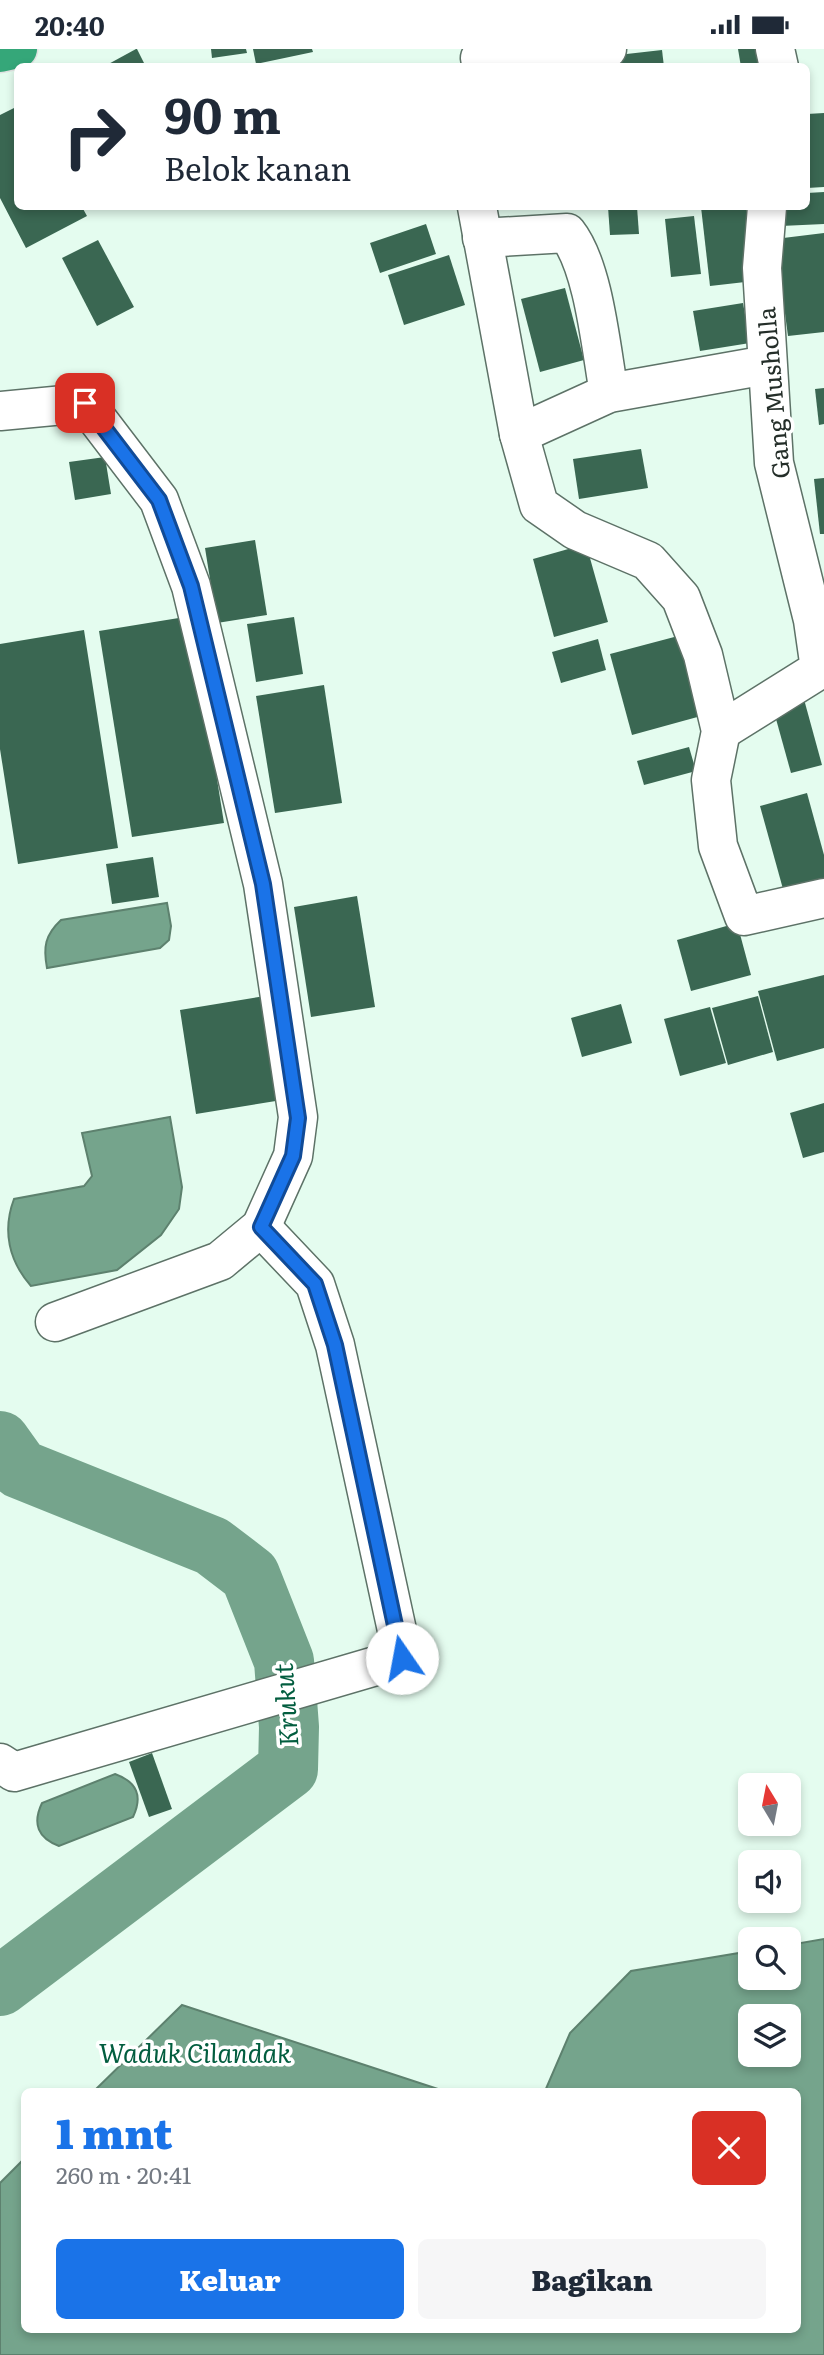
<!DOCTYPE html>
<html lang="id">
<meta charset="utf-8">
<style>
body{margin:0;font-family:Literata,serif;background:#f6f6f7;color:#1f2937;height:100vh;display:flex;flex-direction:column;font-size:26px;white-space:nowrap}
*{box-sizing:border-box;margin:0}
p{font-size:23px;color:#747a83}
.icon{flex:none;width:38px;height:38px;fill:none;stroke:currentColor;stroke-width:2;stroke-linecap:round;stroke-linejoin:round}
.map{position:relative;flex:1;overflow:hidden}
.drawer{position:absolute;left:21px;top:2039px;width:780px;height:245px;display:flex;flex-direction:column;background:#fff;border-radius:10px;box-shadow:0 4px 10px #0003}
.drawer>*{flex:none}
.guide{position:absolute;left:14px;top:14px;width:796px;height:147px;border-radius:10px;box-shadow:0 4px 10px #0003;background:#fff;color:#1f2937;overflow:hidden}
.needle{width:46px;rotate:350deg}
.buttons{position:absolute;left:738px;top:1724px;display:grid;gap:14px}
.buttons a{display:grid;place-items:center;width:63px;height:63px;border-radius:10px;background:#fff;box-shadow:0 4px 10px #0003;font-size:35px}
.pin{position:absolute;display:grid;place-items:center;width:60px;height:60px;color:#fff;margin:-30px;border-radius:14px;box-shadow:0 4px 10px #0006}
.me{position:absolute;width:77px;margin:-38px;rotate:348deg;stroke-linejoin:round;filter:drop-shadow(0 0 5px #0008)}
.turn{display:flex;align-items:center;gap:24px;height:147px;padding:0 35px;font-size:32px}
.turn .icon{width:91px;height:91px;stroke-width:2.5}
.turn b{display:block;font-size:49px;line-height:60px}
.round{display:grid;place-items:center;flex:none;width:74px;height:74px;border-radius:10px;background:#f6f6f7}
.head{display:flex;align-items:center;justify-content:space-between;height:119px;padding:0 35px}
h1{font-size:42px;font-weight:800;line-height:52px;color:#1a73e8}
.cta{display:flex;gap:14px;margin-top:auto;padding:14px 35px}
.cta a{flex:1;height:80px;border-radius:10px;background:#1a73e8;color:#fff;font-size:28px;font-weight:800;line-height:80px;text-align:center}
.cta a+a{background:#f6f6f7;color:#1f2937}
.status{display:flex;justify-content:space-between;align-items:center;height:49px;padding:0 35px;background:#fff;direction:ltr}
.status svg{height:19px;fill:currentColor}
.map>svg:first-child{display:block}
.water{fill:#75a48c;stroke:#5d816e;stroke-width:2;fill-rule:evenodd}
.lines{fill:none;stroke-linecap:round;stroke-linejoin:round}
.river{stroke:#75a48c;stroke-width:60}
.building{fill:#3a6752}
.minor-casing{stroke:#5d7267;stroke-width:41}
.highway-casing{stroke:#e0e2e1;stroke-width:41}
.minor{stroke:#fff;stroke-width:38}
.highway{stroke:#35a779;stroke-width:38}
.route-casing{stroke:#114b97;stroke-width:18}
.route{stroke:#1a73e8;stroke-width:12}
.labels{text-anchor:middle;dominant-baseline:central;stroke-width:7;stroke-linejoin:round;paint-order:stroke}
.street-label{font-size:24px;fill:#242e29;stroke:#fff}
.water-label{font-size:26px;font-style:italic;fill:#025d3f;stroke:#fff}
</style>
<div class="status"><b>20:40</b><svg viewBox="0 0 49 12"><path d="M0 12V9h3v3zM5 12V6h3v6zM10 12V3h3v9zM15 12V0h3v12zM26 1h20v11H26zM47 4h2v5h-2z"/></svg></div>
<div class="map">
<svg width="824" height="2306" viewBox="0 0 824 2306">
<rect width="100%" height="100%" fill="#e4fcef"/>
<g class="water">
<path d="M167,854l4,23 -2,14 -9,8 -113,20c-4,-21 -2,-33 14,-48z"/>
<path d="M170,1068l12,70 -3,22 -18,26 -44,35 -86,16c-22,-25 -29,-55 -17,-87l70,-13 8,-10 -10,-43z"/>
<path d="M115,1725c22,8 28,22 18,43l-74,29c-21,-8 -27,-22 -17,-43z"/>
<path d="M824,1890v416h-824v-172l24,-24v170h774v-238h-253l25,-58 61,-62 120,-20v26h38v-32zM789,1967v39h-38v-39z"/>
<polygon points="182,1956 444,2042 94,2042"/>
</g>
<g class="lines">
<polyline class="river" points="0,1392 20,1420 212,1497 250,1526 284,1612 289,1678 288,1720 0,1937"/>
</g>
<g class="building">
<polygon points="137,0 146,18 103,18 136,0"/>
<polygon points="211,0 246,0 247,4 212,9"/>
<polygon points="253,0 312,0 313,3 256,15"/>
<polygon points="738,0 769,0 771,18 741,18"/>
<polygon points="662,1 664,18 601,18 600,8"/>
<polygon points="18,57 18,158 82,158 87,167 26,199 0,149 0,66"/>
<polygon points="824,64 824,138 807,139 807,65"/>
<polygon points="824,143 824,175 781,177 780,158 807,158 807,144"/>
<polygon points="608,158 637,158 639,185 610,186"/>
<polygon points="701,158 746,158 754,232 710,237"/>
<polygon points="694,167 701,225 671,228 665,170"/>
<polygon points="426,175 436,205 380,224 370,194"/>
<polygon points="824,184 824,283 788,287 775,190"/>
<polygon points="98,191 134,258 97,277 62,209"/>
<polygon points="449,206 465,256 404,276 388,226"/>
<polygon points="565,239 584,311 540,323 521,250"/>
<polygon points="743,254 750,294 700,302 693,262"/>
<polygon points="824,339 824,375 819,376 815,340"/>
<polygon points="641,400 648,439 579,450 573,410"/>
<polygon points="105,408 111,445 75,451 69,413"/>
<polygon points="824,429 824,485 820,485 814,430"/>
<polygon points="255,491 267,566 217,574 205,499"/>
<polygon points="586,495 608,573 554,588 533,510"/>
<polygon points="191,567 224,774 132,788 99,582"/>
<polygon points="294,568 303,625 256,633 247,575"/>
<polygon points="84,581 118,799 18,815 0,700 0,595"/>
<polygon points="678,587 701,667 632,686 610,605"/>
<polygon points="598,590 606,621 561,634 552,603"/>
<polygon points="324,636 342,754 275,764 256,647"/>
<polygon points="802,643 822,716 791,724 771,652"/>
<polygon points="689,698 696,722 644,736 637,712"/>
<polygon points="807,744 824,806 824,829 783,840 760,757"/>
<polygon points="153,808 159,848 112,855 106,815"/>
<polygon points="357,847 375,958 311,968 294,858"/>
<polygon points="737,874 751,926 691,942 677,891"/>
<polygon points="824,926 824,999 777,1012 758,942"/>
<polygon points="265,947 282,1051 196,1065 180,961"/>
<polygon points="758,947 773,1003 728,1016 712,959"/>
<polygon points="621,955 632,994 582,1008 571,969"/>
<polygon points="710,958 726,1014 680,1027 664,970"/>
<polygon points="824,1054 824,1103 803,1109 790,1064"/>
<polygon points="152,1704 172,1760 149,1768 129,1713"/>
</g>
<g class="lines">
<g class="minor-casing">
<g id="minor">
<polyline points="775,0 779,18"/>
<polyline points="480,9 607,0"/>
<polyline points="477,158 519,385 539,456 575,481 648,512 681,549 703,606 721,682 711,731 718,797 744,867 824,849"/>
<path d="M482,189l85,-5c27,34 34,116 42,160"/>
<polyline points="0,362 85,354 159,451 191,537 263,835 298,1068 293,1107 261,1178 220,1212 55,1273"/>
<polyline points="519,385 609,344 767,316"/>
<polyline points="721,682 820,620 813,571 774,414 762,219 767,158"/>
<polyline points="0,1714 14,1723 403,1609 335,1296 315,1235 261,1178"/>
</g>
</g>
<g class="highway-casing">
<polyline id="highway" points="0,4 18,0"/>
</g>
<use href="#minor" class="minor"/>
<use href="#highway" class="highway"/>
</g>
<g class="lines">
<g class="route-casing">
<polyline id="route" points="85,354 159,451 191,537 263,835 298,1069 293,1107 261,1178 315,1235 335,1296 402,1609"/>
</g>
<use href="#route" class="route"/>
</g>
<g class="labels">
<g class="street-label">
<text transform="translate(772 344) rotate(-95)">Gang Musholla</text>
</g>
<g class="water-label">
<text transform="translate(284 1656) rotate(-94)">Krukut</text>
<text x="195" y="2002">Waduk Cilandak</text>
</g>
</g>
</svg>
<div class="buttons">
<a><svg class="needle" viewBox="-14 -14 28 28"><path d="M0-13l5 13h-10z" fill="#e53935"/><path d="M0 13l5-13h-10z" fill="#747a83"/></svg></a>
<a><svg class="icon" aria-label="sound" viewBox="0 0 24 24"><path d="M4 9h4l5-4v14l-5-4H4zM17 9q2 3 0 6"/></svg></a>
<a><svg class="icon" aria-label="search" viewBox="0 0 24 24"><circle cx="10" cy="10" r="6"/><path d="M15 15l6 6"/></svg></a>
<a><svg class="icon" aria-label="layers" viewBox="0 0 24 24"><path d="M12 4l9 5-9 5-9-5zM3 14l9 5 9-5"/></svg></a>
</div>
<div class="pin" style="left:85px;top:354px;background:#d93025"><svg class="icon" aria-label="arrive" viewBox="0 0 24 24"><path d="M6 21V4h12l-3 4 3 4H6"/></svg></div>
<svg class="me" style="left:402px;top:1609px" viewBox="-20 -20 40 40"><circle r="19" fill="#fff"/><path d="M0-13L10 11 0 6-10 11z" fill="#1a73e8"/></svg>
<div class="guide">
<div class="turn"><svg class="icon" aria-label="right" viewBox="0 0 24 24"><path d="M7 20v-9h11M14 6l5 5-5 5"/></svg><div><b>90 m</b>Belok kanan</div></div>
</div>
<section class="drawer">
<div class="head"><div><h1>1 mnt</h1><p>260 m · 20:41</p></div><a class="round" style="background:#d93025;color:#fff"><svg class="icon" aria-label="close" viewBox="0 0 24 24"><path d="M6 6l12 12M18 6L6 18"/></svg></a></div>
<div class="cta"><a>Keluar</a><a>Bagikan</a></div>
</section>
</div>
